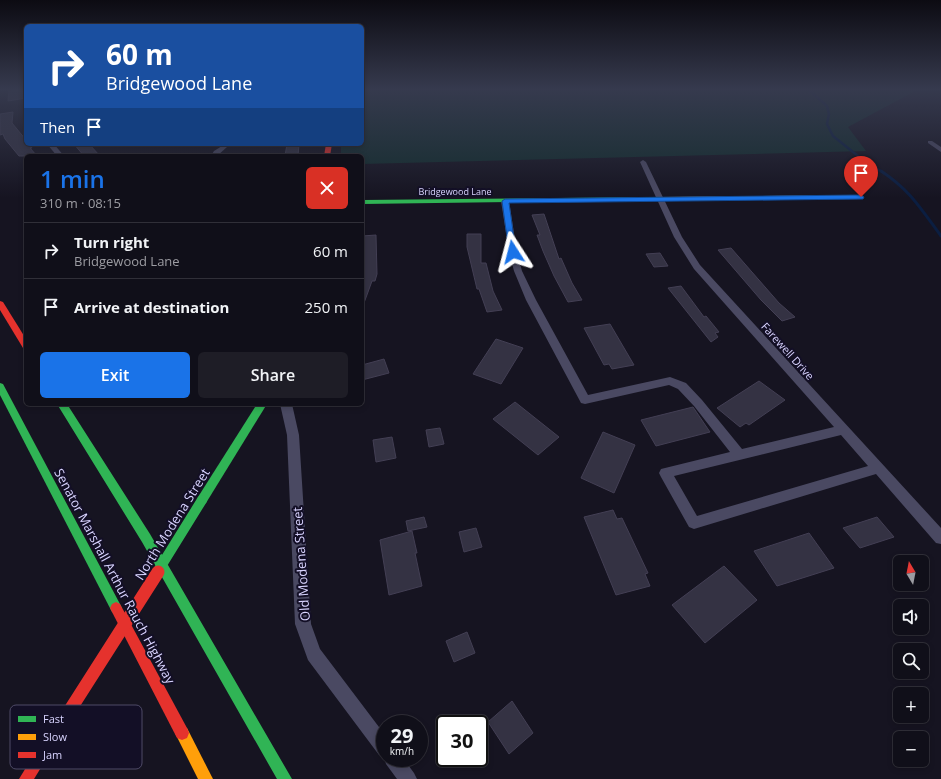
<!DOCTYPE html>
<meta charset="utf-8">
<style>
body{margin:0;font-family:"Open Sans",sans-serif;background:#1e1d26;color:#f1f3f6;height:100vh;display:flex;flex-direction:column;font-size:15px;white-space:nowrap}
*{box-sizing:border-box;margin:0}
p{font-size:13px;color:#9c9ca2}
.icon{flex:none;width:22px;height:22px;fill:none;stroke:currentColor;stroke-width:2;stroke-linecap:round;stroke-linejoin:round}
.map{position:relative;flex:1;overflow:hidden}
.side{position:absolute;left:24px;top:154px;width:340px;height:252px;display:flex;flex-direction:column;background:#100f19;border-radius:6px;box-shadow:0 2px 6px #0003,0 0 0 1px #302f38}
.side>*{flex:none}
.guide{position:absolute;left:24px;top:24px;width:340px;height:122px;border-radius:6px;box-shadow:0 2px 6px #0003,0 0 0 1px #302f38;background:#1a4fa0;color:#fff;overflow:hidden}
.needle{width:26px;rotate:350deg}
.controls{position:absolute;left:893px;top:555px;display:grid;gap:8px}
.controls a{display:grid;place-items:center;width:36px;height:36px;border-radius:6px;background:#100f19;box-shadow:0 2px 6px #0003,0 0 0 1px #302f38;font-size:20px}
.speed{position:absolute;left:376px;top:715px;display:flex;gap:8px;font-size:20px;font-weight:700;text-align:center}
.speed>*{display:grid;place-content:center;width:52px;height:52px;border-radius:50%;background:#100f19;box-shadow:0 2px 6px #0003,0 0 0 1px #302f38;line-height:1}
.speed small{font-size:10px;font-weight:400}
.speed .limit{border:2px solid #111;border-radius:6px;background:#fff;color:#111}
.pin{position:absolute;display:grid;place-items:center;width:34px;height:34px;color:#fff;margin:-41px -17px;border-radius:50% 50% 50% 0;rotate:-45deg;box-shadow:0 0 4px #0007}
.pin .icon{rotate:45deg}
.me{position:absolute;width:44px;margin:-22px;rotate:351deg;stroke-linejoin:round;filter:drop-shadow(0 0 3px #0008)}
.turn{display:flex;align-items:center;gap:14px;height:84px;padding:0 16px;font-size:18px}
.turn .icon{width:52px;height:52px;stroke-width:2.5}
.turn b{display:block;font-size:28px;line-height:34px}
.then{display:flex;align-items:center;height:38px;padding:0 16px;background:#0003;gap:8px;font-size:15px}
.round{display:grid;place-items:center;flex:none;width:42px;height:42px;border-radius:6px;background:#1e1d26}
.summary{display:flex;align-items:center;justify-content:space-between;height:68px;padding:0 16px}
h1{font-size:24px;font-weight:600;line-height:30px;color:#1a73e8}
.button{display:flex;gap:8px;margin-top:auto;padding:8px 16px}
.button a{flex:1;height:46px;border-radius:6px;background:#1a73e8;color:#fff;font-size:16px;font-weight:600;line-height:46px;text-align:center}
.button a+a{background:#1e1d26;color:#f1f3f6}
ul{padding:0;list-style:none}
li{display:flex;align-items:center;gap:12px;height:56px;padding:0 16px;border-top:1px solid #302f38}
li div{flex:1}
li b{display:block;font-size:15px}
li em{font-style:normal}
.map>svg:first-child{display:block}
.green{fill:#132c2d}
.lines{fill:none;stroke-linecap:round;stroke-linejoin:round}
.stream-far1{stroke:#0b1e41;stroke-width:2.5}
.stream{stroke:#0b1e41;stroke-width:3}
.building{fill:#343243;stroke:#433f54}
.street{fill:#4a4962;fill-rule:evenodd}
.fast{fill:#30b455;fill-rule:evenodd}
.slow{fill:#ff9f0a;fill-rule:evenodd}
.jam{fill:#e5322d;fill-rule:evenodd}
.fast-bridge{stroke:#30b455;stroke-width:10}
.jam-bridge-far1{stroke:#e5322d;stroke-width:10}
.jam-bridge{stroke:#e5322d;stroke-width:13}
.route{fill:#1a73e8;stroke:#114b97}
.labels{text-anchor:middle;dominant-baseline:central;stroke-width:4;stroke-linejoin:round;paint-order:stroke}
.far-street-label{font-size:9px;fill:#d9d4ff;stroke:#130f26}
.street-label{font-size:11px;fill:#d9d4ff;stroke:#130f26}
.near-street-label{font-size:13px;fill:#d9d4ff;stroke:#130f26}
.key{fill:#130f26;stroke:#4e4a67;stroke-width:1}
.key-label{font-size:11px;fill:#d9d4ff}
</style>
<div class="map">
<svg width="941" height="779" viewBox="0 0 941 779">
<rect width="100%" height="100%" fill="#161421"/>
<polygon class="green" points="362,89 919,89 848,127 866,151 362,164 362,156 341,156 341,144 362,144"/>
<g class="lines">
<polyline class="stream-far1" points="808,89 827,106 829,114 827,124 833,136 863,160 882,172"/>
<path class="stream" d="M881,171c29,19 40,38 60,65"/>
</g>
<g class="building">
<polygon points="9,89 26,92 26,98 8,101"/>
<polygon points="13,112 12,123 26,140 26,144 29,144 32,148 30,148 37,156 19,156 5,139 3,134 0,135 0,114"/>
<polygon points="74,144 89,144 100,156 84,156"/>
<polygon points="287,144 299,144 298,156 285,156"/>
<polygon points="544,214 559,259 561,258 572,283 582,300 568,302 554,276 543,251 537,235 540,235 532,215"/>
<polygon points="467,234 481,234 481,263 486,263 493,291 502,310 487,312 479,289 477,289 467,247"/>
<polygon points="376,235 377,274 375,281 372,281 364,303 362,303 362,236"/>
<polygon points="731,248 779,303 795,317 782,321 761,300 718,250"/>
<polygon points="660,253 668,266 654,267 646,254"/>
<polygon points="681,286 704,317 706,316 719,332 715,333 718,337 711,342 668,288"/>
<polygon points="610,324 634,365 612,369 609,364 604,365 584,328"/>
<polygon points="496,339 523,348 501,384 473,374"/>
<polygon points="384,359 389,373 362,380 362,365"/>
<polygon points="759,381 785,400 749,425 746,423 740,427 717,408"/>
<polygon points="515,402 559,437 538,455 493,419"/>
<polygon points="693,407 710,432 656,446 641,420"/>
<polygon points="440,428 444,444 429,447 426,430"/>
<polygon points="603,432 635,445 614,493 581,478"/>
<polygon points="392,437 396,458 376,462 373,440"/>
<polygon points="613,510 617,519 622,518 648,573 645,574 650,586 616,595 584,517"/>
<polygon points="424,517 427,527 408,531 406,521"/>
<polygon points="877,517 894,537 860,548 843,528"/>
<polygon points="476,528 482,547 464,552 459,532"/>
<polygon points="412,531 417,553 415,553 422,586 389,595 380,540"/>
<polygon points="809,533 834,568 777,586 754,551"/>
<polygon points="724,566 757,600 705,643 672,605"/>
<polygon points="467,632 475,653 454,662 446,641"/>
<polygon points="512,701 533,733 509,754 488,722"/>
</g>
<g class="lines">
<g class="street">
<polygon points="928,141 932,141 941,147 941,152 928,143"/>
<polygon points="47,144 54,144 64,156 57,156"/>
<polygon points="222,146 227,147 217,156 211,156 214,151"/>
<path d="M643,160l3,2 36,75 18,28 241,263v16l-5,-1 -60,-69 -182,55 -5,-2 -28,-50 -2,-4 2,-4 69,-17 -36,-46 -16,-17 -9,-4 -84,19 -4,-1 -55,-103 -12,-29 -5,-19 -8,-51 1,-2h3l4,2 8,51 5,19 14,29 52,95 82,-18 16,6 16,17 40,49 92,-22 -140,-158 -20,-32 -34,-75zM841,435l27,31 -171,50 -23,-40z"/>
<polygon points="280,404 292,404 299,435 311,624 320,649 385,735 385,758 403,758 414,773 417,779 397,779 386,764 384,757 379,755 308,660 295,624 287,435"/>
</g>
<g class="fast">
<polygon points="662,197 665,199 664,200 362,204 362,200"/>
<polygon points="0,383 3,384 120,604 122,608 120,612 116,614 112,612 0,395"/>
<polygon points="57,404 67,404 150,534 292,779 277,779 142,542"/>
<polygon points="257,404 267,404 206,503 202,505 198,503 197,500 198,497"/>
</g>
<g class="slow">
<polygon points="861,195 863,196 863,198 662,201 659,199 662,197"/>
<polygon points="182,726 187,728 213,779 198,779 175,733 177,728"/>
</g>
<g class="jam">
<polygon points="326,144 332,144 330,156 324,156"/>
<polygon points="0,301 3,302 26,339 26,349 23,348 0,310"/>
<polygon points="116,602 120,604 187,728 189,733 187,738 182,740 177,738 112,612 110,608 112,604"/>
<polygon points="54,728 59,730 61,735 34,779 19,779 49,730"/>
</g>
<polyline class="fast-bridge" points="158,571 202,500"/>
<polyline class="jam-bridge-far1" points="157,573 158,571"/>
<polyline class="jam-bridge" points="54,735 158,572"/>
</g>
<linearGradient id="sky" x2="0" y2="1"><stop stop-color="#0c0b12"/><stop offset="0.45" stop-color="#363a4e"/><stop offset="1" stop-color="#363a4e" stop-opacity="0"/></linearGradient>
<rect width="941" height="198" fill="url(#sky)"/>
<polygon class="route" points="861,195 864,197 863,199 509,203 516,252 513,254 509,252 502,201 505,199"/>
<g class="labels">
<g class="far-street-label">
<text x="455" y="191">Bridgewood Lane</text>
</g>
<g class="street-label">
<text transform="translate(788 351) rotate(48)">Farewell Drive</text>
</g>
<g class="near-street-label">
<text transform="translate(172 524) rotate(-58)">North Modena Street</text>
<text transform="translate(301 564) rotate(-94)">Old Modena Street</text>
<text transform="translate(115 576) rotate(62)">Senator Marshall Arthur Rauch Highway</text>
</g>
</g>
<rect x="10" y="705" width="132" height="64" rx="6" class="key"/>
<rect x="18" y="716" width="18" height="6" fill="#30b455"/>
<rect x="18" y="734" width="18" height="6" fill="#ff9f0a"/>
<rect x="18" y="752" width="18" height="6" fill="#e5322d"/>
<g class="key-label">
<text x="43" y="723">Fast</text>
<text x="43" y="741">Slow</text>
<text x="43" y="759">Jam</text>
</g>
</svg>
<div class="controls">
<a><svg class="needle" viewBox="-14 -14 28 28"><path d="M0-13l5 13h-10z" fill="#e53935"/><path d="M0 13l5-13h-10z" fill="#9c9ca2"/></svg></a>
<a><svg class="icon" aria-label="sound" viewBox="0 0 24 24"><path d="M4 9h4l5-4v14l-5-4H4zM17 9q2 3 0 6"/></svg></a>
<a><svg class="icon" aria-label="search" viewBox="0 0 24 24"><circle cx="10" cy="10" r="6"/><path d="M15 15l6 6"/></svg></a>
<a>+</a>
<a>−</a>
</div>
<div class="speed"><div>29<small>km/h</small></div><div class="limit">30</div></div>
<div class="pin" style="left:861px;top:197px;background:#d93025"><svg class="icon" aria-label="arrive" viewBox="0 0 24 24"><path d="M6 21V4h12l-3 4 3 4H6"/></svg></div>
<svg class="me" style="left:513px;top:252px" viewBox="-20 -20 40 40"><path d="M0-17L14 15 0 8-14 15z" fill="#1a73e8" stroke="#fff" stroke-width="4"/></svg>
<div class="guide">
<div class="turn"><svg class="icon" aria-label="right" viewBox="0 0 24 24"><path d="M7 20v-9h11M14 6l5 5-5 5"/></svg><div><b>60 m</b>Bridgewood Lane</div></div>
<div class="then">Then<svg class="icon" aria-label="arrive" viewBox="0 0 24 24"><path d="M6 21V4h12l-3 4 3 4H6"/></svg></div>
</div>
<section class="side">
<div class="summary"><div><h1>1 min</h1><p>310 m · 08:15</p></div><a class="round" style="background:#d93025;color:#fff"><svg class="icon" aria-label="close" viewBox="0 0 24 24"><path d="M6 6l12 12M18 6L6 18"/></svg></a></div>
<ul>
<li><svg class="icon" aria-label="right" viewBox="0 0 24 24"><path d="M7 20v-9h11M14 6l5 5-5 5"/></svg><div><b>Turn right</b><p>Bridgewood Lane</p></div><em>60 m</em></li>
<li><svg class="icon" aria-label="arrive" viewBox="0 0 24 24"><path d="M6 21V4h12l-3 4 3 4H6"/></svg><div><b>Arrive at destination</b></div><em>250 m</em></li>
</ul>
<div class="button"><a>Exit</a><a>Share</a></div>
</section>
</div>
